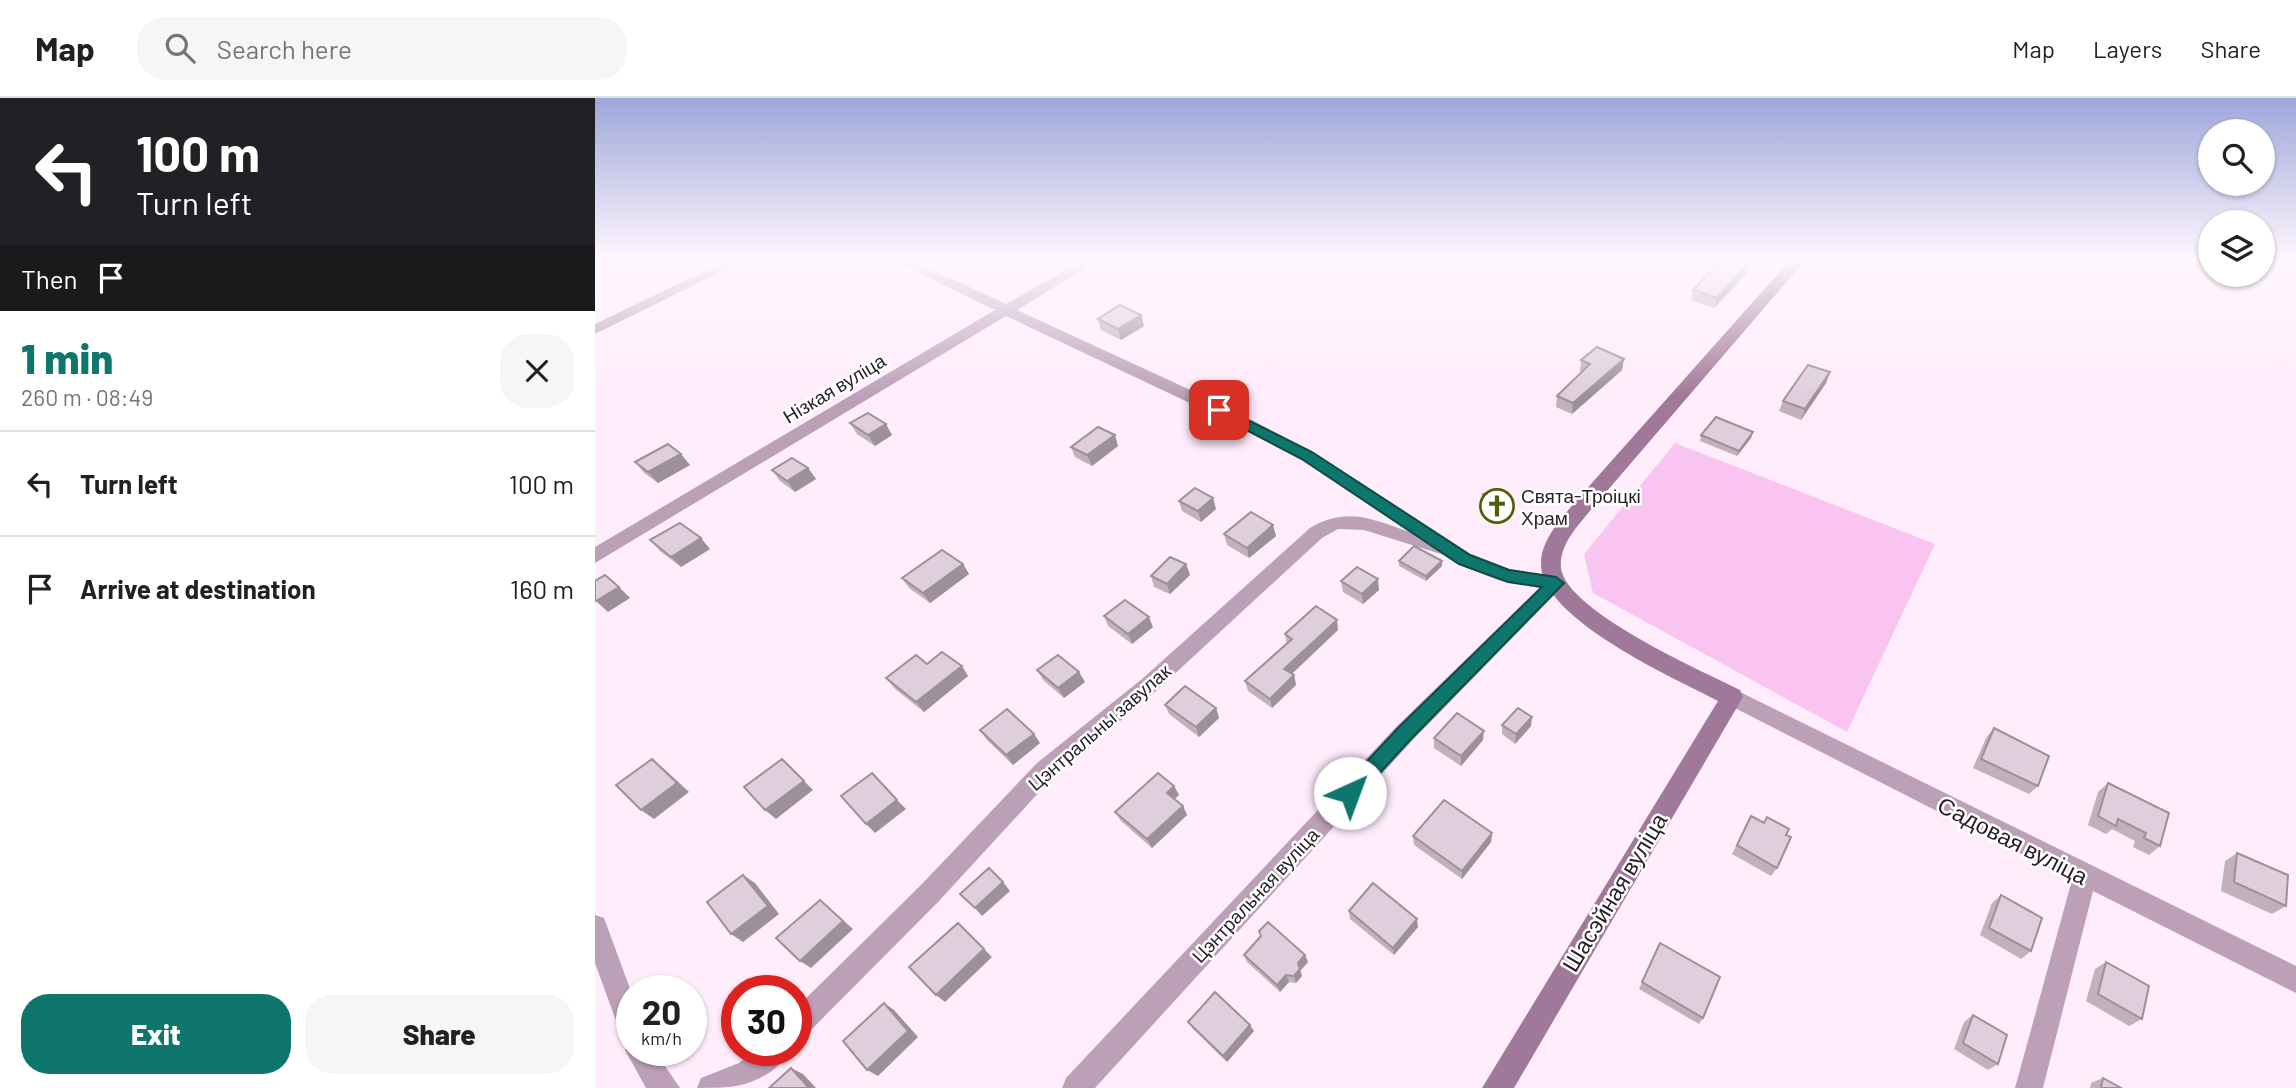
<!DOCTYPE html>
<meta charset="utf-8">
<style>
body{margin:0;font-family:Barlow,sans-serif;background:#f6f6f6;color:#202124;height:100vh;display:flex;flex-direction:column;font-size:26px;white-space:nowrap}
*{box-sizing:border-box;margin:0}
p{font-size:23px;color:#757577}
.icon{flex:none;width:38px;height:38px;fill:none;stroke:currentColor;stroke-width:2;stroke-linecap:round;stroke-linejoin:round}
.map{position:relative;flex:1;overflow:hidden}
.panel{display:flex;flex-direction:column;background:#fff;width:595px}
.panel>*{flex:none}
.top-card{background:#202124;color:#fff;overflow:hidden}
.tools{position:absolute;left:1603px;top:21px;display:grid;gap:14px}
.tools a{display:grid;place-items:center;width:77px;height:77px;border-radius:50%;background:#fff;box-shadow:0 2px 5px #0004;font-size:35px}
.speed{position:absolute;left:21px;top:877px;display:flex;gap:14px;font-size:35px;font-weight:700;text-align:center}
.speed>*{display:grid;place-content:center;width:91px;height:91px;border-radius:50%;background:#fff;box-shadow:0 2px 5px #0004;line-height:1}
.speed small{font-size:18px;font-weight:400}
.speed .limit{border:10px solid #d22;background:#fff;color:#111}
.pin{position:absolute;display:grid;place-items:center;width:60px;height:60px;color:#fff;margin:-30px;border-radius:14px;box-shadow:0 4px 10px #0006}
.me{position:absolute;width:77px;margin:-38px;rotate:43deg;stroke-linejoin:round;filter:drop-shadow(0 0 5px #0008)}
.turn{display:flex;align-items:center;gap:24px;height:147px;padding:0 21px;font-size:32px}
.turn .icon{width:91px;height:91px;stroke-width:2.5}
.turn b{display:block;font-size:49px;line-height:60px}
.then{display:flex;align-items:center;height:66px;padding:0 21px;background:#0003;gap:14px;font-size:26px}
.round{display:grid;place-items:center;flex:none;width:74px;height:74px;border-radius:28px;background:#f6f6f6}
.summary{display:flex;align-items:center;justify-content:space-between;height:119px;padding:0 21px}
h1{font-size:42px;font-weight:800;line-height:52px;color:#0f766e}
.cta{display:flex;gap:14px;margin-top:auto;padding:14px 21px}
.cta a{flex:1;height:80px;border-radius:28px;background:#0f766e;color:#fff;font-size:28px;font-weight:800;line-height:80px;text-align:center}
.cta a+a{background:#f6f6f6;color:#202124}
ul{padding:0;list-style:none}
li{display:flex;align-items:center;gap:21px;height:105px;padding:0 21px;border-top:2px solid #e0e0e0}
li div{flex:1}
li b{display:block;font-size:26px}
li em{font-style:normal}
header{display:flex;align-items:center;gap:42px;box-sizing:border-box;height:98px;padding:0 35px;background:#fff;border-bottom:2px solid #e0e0e0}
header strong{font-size:33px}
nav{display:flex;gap:38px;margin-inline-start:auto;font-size:24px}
.search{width:490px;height:63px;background:#f6f6f6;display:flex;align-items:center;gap:18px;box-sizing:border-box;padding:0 24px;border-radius:28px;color:#757577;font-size:26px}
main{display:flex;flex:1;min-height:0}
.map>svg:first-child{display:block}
.green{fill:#fac4f2}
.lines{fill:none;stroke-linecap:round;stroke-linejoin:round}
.minor{fill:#bca0b8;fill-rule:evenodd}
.secondary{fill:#a0789a;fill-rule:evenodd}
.wall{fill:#c0b1bd}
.shaded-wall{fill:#9c909a}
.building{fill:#dfcedc;stroke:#9c909a;stroke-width:2}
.route{fill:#0f766e;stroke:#0a4d48;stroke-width:2}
.labels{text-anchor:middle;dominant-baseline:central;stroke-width:5;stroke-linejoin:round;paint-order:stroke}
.street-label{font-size:19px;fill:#261f25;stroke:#fff}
.poi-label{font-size:19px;fill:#261f25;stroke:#fff;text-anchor:start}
.near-street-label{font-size:23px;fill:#261f25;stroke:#fff}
</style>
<header>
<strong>Map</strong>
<div class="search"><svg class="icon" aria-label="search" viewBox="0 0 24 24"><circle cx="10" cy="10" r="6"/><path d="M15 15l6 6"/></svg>Search here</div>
<nav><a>Map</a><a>Layers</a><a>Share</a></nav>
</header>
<main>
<section class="panel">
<div class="top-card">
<div class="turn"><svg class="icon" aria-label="left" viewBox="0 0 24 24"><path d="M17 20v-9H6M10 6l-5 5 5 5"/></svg><div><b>100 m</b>Turn left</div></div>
<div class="then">Then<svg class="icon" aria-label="arrive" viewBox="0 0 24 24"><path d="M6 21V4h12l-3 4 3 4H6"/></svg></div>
</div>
<div class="summary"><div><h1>1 min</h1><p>260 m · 08:49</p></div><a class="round"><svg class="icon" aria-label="close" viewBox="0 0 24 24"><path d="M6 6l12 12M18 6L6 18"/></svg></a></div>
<ul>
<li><svg class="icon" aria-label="left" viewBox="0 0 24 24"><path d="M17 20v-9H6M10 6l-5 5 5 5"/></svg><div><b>Turn left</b></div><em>100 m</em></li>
<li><svg class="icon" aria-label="arrive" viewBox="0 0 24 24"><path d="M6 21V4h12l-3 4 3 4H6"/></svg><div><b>Arrive at destination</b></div><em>160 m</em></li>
</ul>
<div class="cta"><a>Exit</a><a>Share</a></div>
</section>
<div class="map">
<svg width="1701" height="990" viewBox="0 0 1701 990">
<rect width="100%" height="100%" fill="#ffedfc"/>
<polygon class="green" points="1080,345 1340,446 1252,634 998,495 989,456"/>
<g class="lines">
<g class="minor">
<polygon points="137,160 154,160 0,236 0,226"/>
<path d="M294,160h18l99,46 80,-46h16l-85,52 208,96 88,46 158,102 39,15 46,7 7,2 3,5 -154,158 -317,347h-33l4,-10 330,-351 143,-139 -38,-7 -44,-17 -13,-9 -80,-25 -26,-1 -16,9 -166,153 -103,86 -114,124 -134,135 -9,4v-32l125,-123 116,-122 105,-84 168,-151c37,-22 62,-9 100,4l-109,-72 -88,-46 -207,-98 -411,247v-16l400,-237z"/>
<polygon points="1137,590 1701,868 1701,895 1498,793 1448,990 1420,990 1477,782 1130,605 1126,599 1130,593"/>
<polygon points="0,817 9,820 37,896 37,952 59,952 85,990 51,990 30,952 33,945 28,942 0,865"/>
<path d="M160,952h35c-5,10 -10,14 -18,21 -26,17 -43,17 -75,17l4,-10 38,-15z"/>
</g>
<path class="secondary" d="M1197,160h15l-218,254c-13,16 -30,34 -28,56 5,43 141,103 179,122l3,7 -229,391h-32l236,-387c-44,-23 -180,-83 -177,-139 1,-23 20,-43 34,-60z"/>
</g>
<g class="wall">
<polygon points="1154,165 1151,176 1119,210 1096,202 1098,192"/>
<polygon points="546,217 549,228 526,242 506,232 503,221"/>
<polygon points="1029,261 1027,272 977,316 961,309 962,298 987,274 985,273 986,262"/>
<polygon points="1235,274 1231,285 1206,322 1184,313 1188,303"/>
<polygon points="255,325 297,337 280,348 262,336"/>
<polygon points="1158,334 1156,340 1142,358 1105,343 1106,337"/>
<polygon points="523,348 497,368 480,359 476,349"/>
<polygon points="40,364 95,367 63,385 49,375"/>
<polygon points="213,370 221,381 200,394 185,383 177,372"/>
<polygon points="888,396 916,410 916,415 891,418 887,402"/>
<polygon points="584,403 621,411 606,424 587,413"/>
<polygon points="629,436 681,438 654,460 632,447"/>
<polygon points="55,442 115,451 86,469 65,453"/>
<polygon points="804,463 847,463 847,468 831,483 804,468"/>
<polygon points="368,466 374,476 335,505 314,490 307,480"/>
<polygon points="591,466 595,477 575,496 559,489 556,478"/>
<polygon points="746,483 784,492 768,506 748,494"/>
<polygon points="509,518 558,529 537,546 513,528"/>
<polygon points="743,532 697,576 699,577 701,587 677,610 653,593 650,583 692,546 690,536"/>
<polygon points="332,566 373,578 329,614 299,590 291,580"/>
<polygon points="442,572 490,584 469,600 448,582"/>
<polygon points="570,607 621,610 624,620 604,639 574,616"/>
<polygon points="907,627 936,628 920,646 907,636"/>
<polygon points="1399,630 1443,688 1434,696 1378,670 1391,640"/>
<polygon points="385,632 445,645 418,667 392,642"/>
<polygon points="839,640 888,642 866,668 839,650"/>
<polygon points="1513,685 1565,748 1554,757 1538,749 1540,743 1517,731 1511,736 1493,727 1503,694"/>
<polygon points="579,688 584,697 580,701 588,708 592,717 557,750 526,723 520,714"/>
<polygon points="1156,718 1191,737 1182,770 1176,778 1137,756"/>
<polygon points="897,735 896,744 867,781 819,747 818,738"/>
<polygon points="1642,755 1691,808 1677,816 1626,793 1630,763"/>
<polygon points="1406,797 1436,853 1426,861 1385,837 1397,805"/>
<polygon points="754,813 823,829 799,857 755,821"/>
<polygon points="1065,845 1108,920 1104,926 1044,891"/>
<polygon points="649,857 710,857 713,864 705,873 707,878 701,885 694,884 685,894 652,864"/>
<polygon points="1511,864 1547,921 1534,928 1491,903 1500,871"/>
<polygon points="1378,917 1403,966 1393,972 1359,951 1369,924"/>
<polygon points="593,924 659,933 632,964 598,931"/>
<polygon points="1508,980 1526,990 1495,990 1496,985"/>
</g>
<g class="shaded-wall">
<polygon points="1154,165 1151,176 1119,210 1122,200"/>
<polygon points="546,217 549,228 526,242 523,231"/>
<polygon points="1029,261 1027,272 977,316 978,305"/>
<polygon points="1235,274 1231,285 1206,322 1210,311"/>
<polygon points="291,326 297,337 280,348 273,337"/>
<polygon points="1158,334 1156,340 1142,358 1144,353"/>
<polygon points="520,337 523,348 497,368 492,357"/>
<polygon points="86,356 95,367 63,385 53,374"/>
<polygon points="213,370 221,381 200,394 192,383"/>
<polygon points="618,400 621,411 606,424 603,413"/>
<polygon points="678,427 681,438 654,460 652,450"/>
<polygon points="106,440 115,451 86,469 76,459"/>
<polygon points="847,463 847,468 831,483 831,478"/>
<polygon points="368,466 374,476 335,505 328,495"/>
<polygon points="591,466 595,477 575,496 572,486"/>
<polygon points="783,481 784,492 768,506 767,496"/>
<polygon points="24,489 35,500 13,514 1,503"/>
<polygon points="554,519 558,529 537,546 533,536"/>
<polygon points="742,522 743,532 691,581 689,571"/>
<polygon points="367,568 373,578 329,614 321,604"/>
<polygon points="484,574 490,584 469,600 463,590"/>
<polygon points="699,577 701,587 677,610 675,601"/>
<polygon points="621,610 624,620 604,639 601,629"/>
<polygon points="937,619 936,628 920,646 921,636"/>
<polygon points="889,633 888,642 866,668 866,658"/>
<polygon points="439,636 445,645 418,667 411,657"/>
<polygon points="57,661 69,671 94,694 59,721 46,712"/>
<polygon points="187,661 218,692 181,721 170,712"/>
<polygon points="579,688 584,697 576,704 572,695"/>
<polygon points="302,702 311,711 280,735 271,726"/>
<polygon points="588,708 592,717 557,750 552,741"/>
<polygon points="897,735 896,744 867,781 867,773"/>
<polygon points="148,777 160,785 184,816 148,844 136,836"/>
<polygon points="408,784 415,793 387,818 380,810"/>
<polygon points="225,802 258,831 216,870 205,863"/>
<polygon points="822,821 823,829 799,857 798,850"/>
<polygon points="363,825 397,859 350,904 341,897"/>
<polygon points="710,857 713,864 705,873 703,865"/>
<polygon points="705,871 707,878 701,885 699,878"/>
<polygon points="691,877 694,884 685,894 682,887"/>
<polygon points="289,905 299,912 323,939 283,978 272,972"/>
<polygon points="655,927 659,933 632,964 628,958"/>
<polygon points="196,970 208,976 221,990 214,990"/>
</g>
<g class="building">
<polygon points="1129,160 1139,160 1154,165 1122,200 1098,192"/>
<polygon points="525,207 546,217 523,231 503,221"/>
<polygon points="1002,249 1029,261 978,305 962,298 995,266 986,262"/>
<polygon points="1213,267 1235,274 1210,311 1188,303"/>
<polygon points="273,315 291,326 273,337 255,325"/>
<polygon points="1121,319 1158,334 1144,353 1106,337"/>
<polygon points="503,329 520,337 492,357 476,349"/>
<polygon points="73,346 86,356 53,374 40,364"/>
<polygon points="197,360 213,370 192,383 177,372"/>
<polygon points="600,390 618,400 603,413 584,403"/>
<polygon points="912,394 916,410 891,412 888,396"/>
<polygon points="656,414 678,427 652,450 629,436"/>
<polygon points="85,425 106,440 76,459 55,442"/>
<polygon points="819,448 847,463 831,478 804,463"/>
<polygon points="347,452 368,466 328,495 307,480"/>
<polygon points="575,459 591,466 572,486 556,478"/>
<polygon points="762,469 783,481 767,496 746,483"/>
<polygon points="10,477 24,489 1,503 0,502 0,483"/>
<polygon points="530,502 554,519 533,536 509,518"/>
<polygon points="721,508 742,522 689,571 699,577 675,601 650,583 697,541 690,536"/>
<polygon points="347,554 367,568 321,604 291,580 321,557 332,566"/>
<polygon points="463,557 484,574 463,590 442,572"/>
<polygon points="590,588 621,610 601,629 570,607"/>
<polygon points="923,610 937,619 921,636 907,627"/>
<polygon points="412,611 439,636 411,657 385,632"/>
<polygon points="862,615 889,633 866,658 839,640"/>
<polygon points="1399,630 1454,658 1443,688 1386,661"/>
<polygon points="57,661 82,685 46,712 21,687"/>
<polygon points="187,661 209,683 170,712 149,689"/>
<polygon points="277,675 302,702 271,726 246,698"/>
<polygon points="563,675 579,688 572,695 588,708 552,741 520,714"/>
<polygon points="1513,685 1574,715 1565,748 1549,740 1551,735 1523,721 1521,728 1503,718"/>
<polygon points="849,702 897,735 867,773 818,738"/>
<polygon points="1156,718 1169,725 1172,719 1194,731 1191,737 1196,739 1182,770 1142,747"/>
<polygon points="1642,755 1693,777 1691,808 1639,784"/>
<polygon points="394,770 408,784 380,810 365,796"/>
<polygon points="148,777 173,808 136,836 112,804"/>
<polygon points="778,785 822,821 798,850 754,813"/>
<polygon points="1406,797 1447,820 1436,853 1394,830"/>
<polygon points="225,802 248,823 205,863 181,840"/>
<polygon points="673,824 710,857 703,865 705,871 699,878 691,877 682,887 649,857 666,838 664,833"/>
<polygon points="363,825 389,851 341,897 314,869"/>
<polygon points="1065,845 1125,879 1108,920 1047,884"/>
<polygon points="1511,864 1554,888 1547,921 1503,896"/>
<polygon points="620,894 655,927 628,958 593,924"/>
<polygon points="289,905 313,933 272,972 248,943"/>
<polygon points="1378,917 1412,937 1403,966 1368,945"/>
<polygon points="196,970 214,990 174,990"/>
<polygon points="1508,980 1526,990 1506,990"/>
</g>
<linearGradient id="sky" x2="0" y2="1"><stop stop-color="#9ea6db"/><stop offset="0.54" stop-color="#fff7fe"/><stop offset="1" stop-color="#fff7fe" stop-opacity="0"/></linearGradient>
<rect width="1701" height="299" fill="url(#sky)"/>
<polygon class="route" points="624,308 717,354 875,457 914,472 961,479 969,485 816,641 761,701 755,703 748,701 745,695 748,689 803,630 947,489 913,484 864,466 707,361 619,315 617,312"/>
<defs>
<g id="church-ring" transform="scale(1.75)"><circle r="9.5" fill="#fff" stroke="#4e5f04" stroke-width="1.5"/><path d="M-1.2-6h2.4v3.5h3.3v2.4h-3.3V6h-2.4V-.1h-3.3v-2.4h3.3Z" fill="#4e5f04"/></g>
</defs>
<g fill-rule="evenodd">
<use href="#church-ring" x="902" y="408"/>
</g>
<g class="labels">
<g class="street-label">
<text transform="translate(239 290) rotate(-31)">Нізкая вуліца</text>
<text transform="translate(504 629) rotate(-41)">Цэнтральны завулак</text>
<text transform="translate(660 797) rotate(-47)">Цэнтральная вуліца</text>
</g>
<g class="poi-label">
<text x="926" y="397">Свята-Троіцкі<tspan x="926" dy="22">Храм</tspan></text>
</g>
<g class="near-street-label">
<text transform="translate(1418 742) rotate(27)">Садовая вуліца</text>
<text transform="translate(1019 794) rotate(-59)">Шасэйная вуліца</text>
</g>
</g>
</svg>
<div class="tools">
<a><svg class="icon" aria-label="search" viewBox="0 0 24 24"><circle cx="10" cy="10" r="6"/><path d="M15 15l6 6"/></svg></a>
<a><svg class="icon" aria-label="layers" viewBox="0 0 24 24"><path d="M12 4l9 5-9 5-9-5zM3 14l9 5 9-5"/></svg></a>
</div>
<div class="speed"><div>20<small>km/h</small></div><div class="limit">30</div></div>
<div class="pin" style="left:624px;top:312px;background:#d93025"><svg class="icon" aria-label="arrive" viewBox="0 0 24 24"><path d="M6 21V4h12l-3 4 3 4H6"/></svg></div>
<svg class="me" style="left:755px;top:695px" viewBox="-20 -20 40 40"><circle r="19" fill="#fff"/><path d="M0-13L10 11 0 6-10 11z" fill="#0f766e"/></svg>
</div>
</main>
